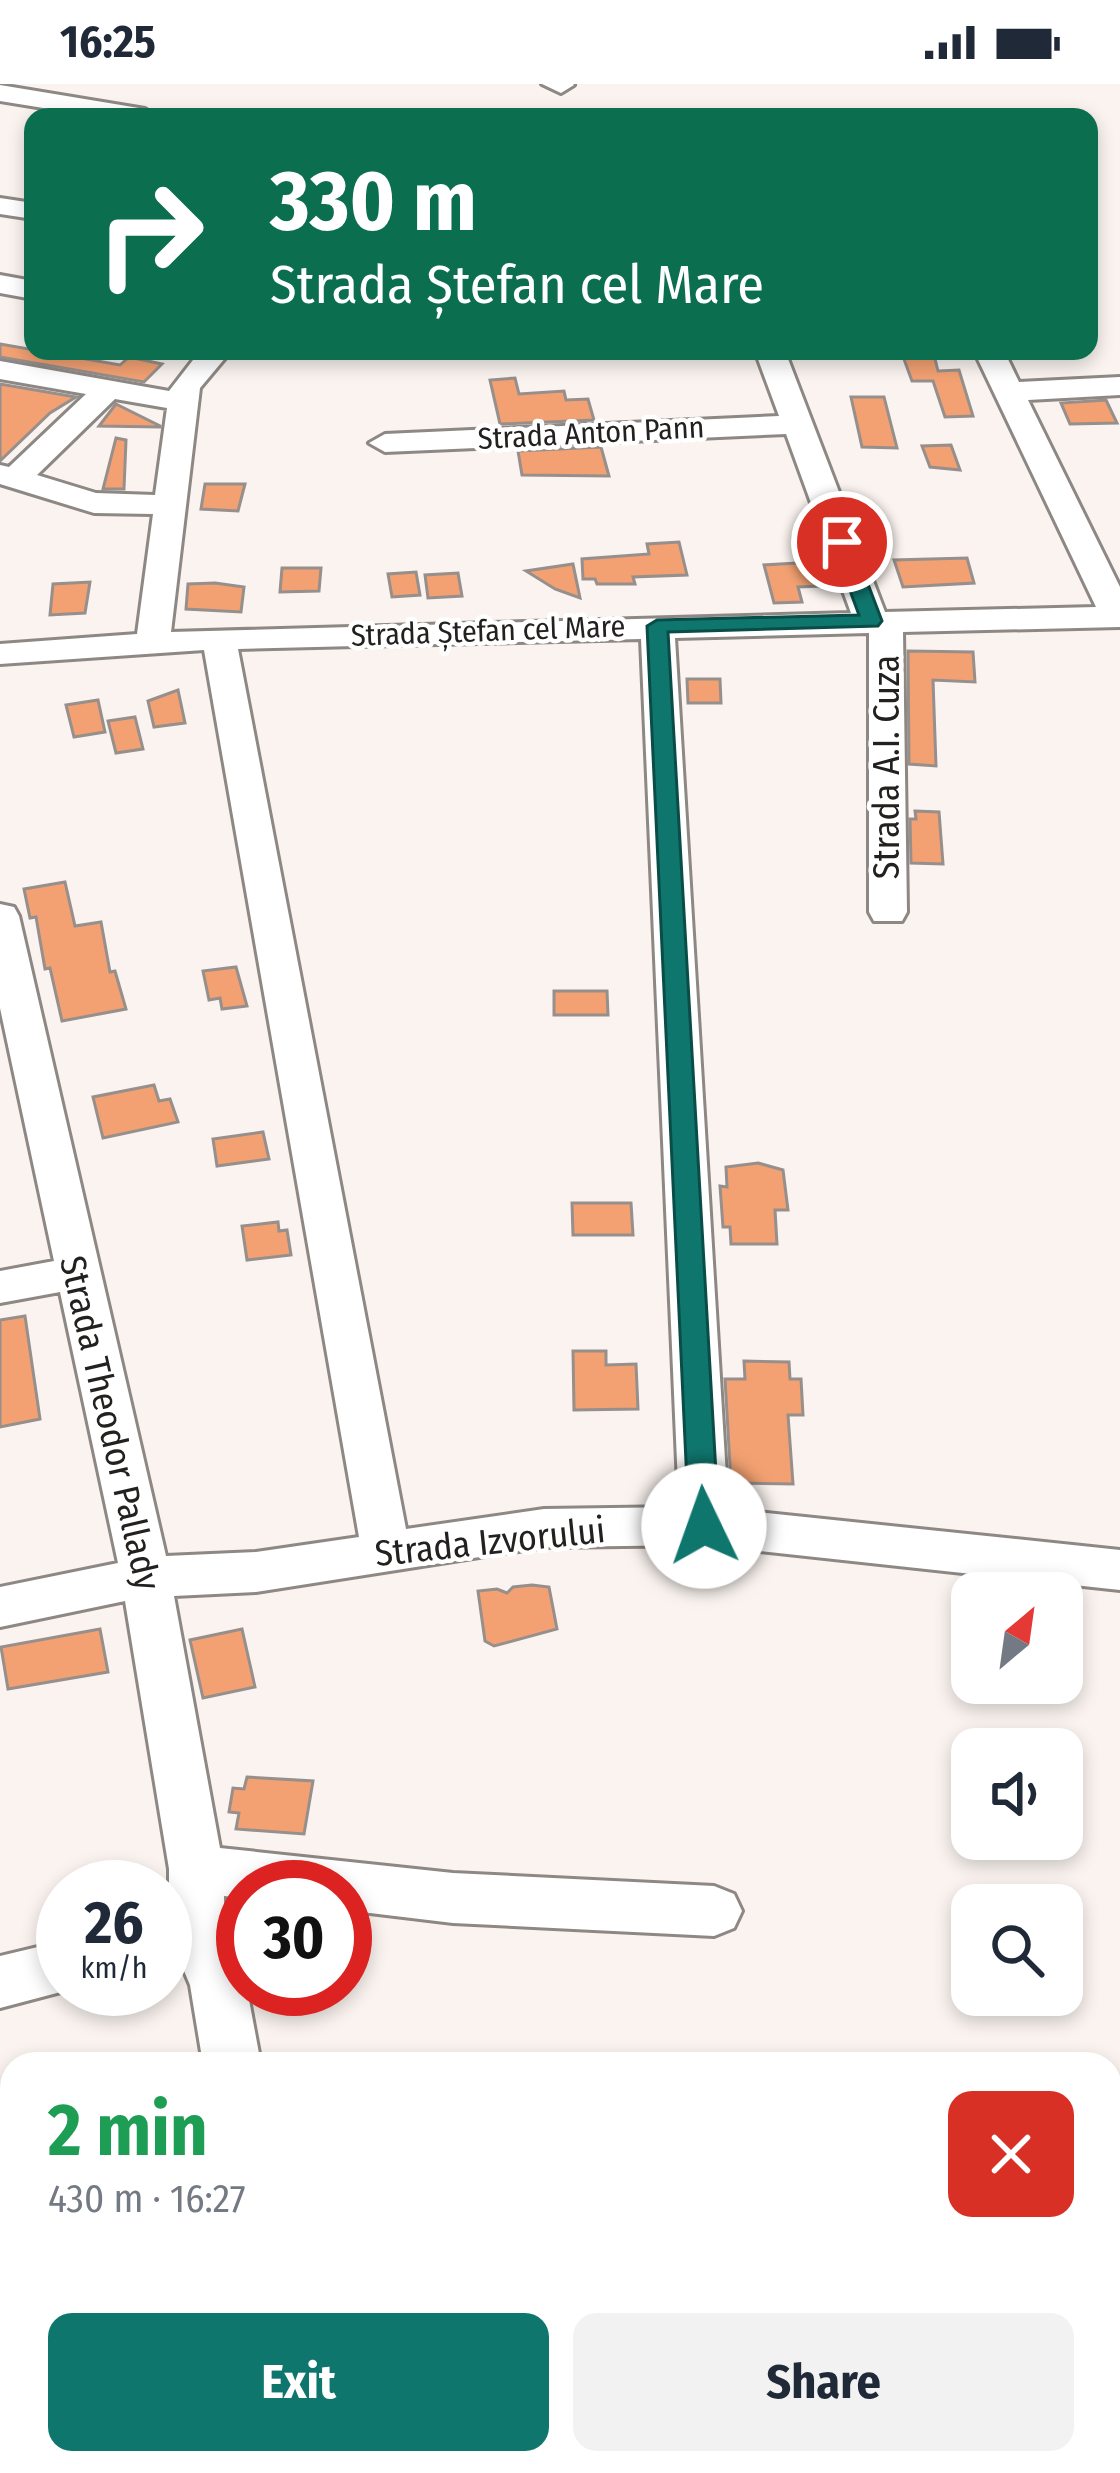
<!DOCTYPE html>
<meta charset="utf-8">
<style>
body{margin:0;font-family:"Fira Sans Condensed",sans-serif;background:#f2f2f3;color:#1f2937;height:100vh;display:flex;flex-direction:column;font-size:45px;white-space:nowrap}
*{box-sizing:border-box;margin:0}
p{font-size:39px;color:#747a83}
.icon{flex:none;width:66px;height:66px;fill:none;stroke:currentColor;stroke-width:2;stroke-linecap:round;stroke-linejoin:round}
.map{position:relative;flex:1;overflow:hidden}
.drawer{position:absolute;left:0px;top:1968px;width:1122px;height:423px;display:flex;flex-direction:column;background:#fff;border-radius:36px 36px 0 0;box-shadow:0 6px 18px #0003}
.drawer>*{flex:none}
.guide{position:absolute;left:24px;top:24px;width:1074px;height:252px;border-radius:24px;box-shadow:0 6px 18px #0003;background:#0b6e4f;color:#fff;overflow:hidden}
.needle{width:78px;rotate:29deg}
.fabs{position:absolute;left:951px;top:1488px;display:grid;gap:24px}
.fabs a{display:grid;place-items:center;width:132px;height:132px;border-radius:24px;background:#fff;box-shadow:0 6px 18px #0003;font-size:60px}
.speed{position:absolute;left:36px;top:1776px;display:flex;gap:24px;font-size:60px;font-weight:700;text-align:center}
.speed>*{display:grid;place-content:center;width:156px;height:156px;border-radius:50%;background:#fff;box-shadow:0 6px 18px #0003;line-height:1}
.speed small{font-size:30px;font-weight:400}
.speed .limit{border:18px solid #d22;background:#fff;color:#111}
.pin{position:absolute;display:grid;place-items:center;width:102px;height:102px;color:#fff;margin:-51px;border:6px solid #fff;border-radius:50%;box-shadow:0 3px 12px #0007}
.me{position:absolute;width:132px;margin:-66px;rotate:357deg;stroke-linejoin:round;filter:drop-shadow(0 0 9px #0008)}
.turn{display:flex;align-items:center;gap:42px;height:252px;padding:0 48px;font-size:54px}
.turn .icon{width:156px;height:156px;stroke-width:2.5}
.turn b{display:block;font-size:84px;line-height:102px}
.round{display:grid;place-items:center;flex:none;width:126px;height:126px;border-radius:24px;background:#f2f2f3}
.summary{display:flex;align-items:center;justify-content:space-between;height:204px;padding:0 48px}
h1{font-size:72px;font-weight:700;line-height:90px;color:#1e9e55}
.button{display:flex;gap:24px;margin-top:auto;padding:24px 48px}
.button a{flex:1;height:138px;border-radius:24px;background:#0f766e;color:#fff;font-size:48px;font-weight:700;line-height:138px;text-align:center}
.button a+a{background:#f2f2f3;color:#1f2937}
.status{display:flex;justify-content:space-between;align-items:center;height:84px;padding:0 60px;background:#fff;direction:ltr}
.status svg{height:33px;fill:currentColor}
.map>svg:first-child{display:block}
.building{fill:#f3a172;stroke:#968f8c;stroke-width:3}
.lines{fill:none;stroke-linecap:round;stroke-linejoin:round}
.minor-casing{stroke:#8e8884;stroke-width:6}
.minor{fill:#fff;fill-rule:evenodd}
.route{fill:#0f766e;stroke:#0a4d48;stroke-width:3}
.labels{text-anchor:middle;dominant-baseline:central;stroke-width:9;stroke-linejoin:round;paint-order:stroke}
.far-street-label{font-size:30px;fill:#23211f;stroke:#fff}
.street-label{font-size:36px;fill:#23211f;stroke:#fff}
</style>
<div class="status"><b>16:25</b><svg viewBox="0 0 49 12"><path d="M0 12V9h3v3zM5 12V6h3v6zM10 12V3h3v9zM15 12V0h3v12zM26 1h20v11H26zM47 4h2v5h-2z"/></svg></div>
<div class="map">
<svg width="1120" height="2389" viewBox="0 0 1120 2389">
<rect width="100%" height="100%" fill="#faf3ef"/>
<g class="building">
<polygon points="0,260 120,281 129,273 162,280 144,298 0,273"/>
<polygon points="901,267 933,267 938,287 959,286 973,332 945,333 933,297 912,297"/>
<polygon points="515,294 519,310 564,307 566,316 588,315 594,336 500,340 490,296"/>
<polygon points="0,300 76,313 50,329 0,377"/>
<polygon points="851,313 884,313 897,364 862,363"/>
<polygon points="1106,316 1117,339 1070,340 1061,319"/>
<polygon points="116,320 160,342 160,343 99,342"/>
<polygon points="116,354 126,356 124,405 103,405"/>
<polygon points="951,361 960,386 930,383 922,362"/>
<polygon points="601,363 609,392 522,391 518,367"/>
<polygon points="205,400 245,400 238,427 201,425"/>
<polygon points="679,458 687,491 633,493 635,500 597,500 595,495 583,495 582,475 649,470 647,460"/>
<polygon points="967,474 974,499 903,503 894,476"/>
<polygon points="814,478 821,502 798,503 802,518 774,519 764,481"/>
<polygon points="573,480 580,514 555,505 526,487"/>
<polygon points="282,484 321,484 319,507 280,508"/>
<polygon points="416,488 420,511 392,513 388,490"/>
<polygon points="458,489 462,512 428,514 425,491"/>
<polygon points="90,498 85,529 50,531 53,500"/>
<polygon points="215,499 244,503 241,528 186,525 188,500"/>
<polygon points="908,567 973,568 975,598 933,596 936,682 909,680"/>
<polygon points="687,595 720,595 721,619 688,619"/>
<polygon points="178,606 185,639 154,643 148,617"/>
<polygon points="98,616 105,648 74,653 66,621"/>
<polygon points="135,633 143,665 116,669 108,637"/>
<polygon points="915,727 939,728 943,780 911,779 910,735 916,735"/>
<polygon points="65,798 75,842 101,838 110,888 115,887 126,925 62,937 50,884 45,885 36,833 30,834 24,805"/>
<polygon points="236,883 247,922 222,925 220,914 209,916 203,887"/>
<polygon points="554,907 607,907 608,931 554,931"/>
<polygon points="154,1001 159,1017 170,1015 178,1038 103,1054 93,1013"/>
<polygon points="263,1048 269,1075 217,1082 213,1055"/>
<polygon points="758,1079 783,1086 788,1126 775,1126 777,1160 731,1160 730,1143 723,1143 720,1102 727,1103 726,1083"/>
<polygon points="572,1119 631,1119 633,1151 573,1151"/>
<polygon points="278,1138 279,1147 287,1146 291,1171 247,1176 242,1142"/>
<polygon points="25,1232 40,1335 0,1343 0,1236"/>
<polygon points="573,1267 606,1267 606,1281 636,1280 638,1325 574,1326"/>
<polygon points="744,1277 789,1278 790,1295 801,1295 803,1331 788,1331 793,1400 731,1399 725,1295 745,1295"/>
<polygon points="532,1501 549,1503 557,1545 494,1562 485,1557 478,1507 497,1505 507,1509 513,1503"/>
<polygon points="100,1545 108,1588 8,1605 1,1563"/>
<polygon points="242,1545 255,1603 203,1614 190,1556"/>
<polygon points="247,1693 313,1697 304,1750 236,1745 239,1729 229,1728 233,1704 244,1705"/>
</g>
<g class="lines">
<g class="minor-casing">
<g id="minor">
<polygon points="542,0 573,0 574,1 561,9"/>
<polygon points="0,1 145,25 158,33 99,33 0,17"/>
<polygon points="0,114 33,119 33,135 0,130"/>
<polygon points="0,191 33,197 33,215 0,209"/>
<path d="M200,267h31l-31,37 -29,244 680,-19 -65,-179 -401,18 -16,-9 16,-9 394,-18 -24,-65h30l100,261 211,-5 -122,-256h30l15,31 101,-5v18l-92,5 92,187v40l-217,5 4,280 -5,9h-28l-5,-9v-279l-194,5 53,871 392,41v40l-416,-45 -160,2 -288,45 -82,4 46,252 233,25 261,13 20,8 8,17 -8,17 -20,8 -261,-13 -108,-13v-23h-102v11l-19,-2 1,39 18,42v12h4l14,75h-58l-13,-79 -21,-50v-66l-44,-268 -125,26v-40l118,-24 -58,-271 -60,11v-32l54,-10 -54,-253v-104l14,3 5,9 147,640 90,-4 103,-15 -155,-887 -204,14v-20l137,-10 16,-120 -59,-1 -94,-29v-19l9,2 77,-73 -86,-15v-18l169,30zM115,315l52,9 -12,87 -59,-2 -59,-18zM641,555l38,868 -135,2 -138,20 -168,-880z"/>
<polygon points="63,1857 63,1905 72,1905 0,1924 0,1872"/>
<polygon points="184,2379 248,2379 249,2389 184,2389"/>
</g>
</g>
<use href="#minor" class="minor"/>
</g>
<polygon class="route" points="842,452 852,458 882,537 878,542 668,548 719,1442 714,1450 693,1450 689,1442 647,542 657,536 859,531 832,458"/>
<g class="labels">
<g class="far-street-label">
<text transform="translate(591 349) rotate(-3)">Strada Anton Pann</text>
<text transform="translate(488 547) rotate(-2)">Strada Ștefan cel Mare</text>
</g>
<g class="street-label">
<text transform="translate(887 683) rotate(-90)">Strada A.I. Cuza</text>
<text transform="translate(110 1339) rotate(77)">Strada Theodor Pallady</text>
<text transform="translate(490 1458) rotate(-6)">Strada Izvorului</text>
</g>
</g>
</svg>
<div class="fabs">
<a><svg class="needle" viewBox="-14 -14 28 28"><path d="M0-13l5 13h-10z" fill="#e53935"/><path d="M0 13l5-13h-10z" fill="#747a83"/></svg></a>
<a><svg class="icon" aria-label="sound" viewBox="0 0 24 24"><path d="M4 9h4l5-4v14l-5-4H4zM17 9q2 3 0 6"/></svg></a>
<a><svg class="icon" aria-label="search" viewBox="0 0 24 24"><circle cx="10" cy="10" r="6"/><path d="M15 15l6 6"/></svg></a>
</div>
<div class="speed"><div>26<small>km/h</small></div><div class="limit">30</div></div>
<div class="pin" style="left:842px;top:458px;background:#d93025"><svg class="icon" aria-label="arrive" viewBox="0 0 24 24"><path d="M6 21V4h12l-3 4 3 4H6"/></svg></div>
<svg class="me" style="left:704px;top:1442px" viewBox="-20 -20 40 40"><circle r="19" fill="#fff"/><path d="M0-13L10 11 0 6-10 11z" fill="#0f766e"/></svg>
<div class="guide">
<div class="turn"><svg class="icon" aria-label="right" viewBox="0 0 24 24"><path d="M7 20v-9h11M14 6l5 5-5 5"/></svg><div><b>330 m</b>Strada Ștefan cel Mare</div></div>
</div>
<section class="drawer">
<div class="summary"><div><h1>2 min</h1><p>430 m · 16:27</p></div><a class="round" style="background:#d93025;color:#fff"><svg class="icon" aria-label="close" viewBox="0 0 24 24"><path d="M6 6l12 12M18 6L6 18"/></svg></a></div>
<div class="button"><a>Exit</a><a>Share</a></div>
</section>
</div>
